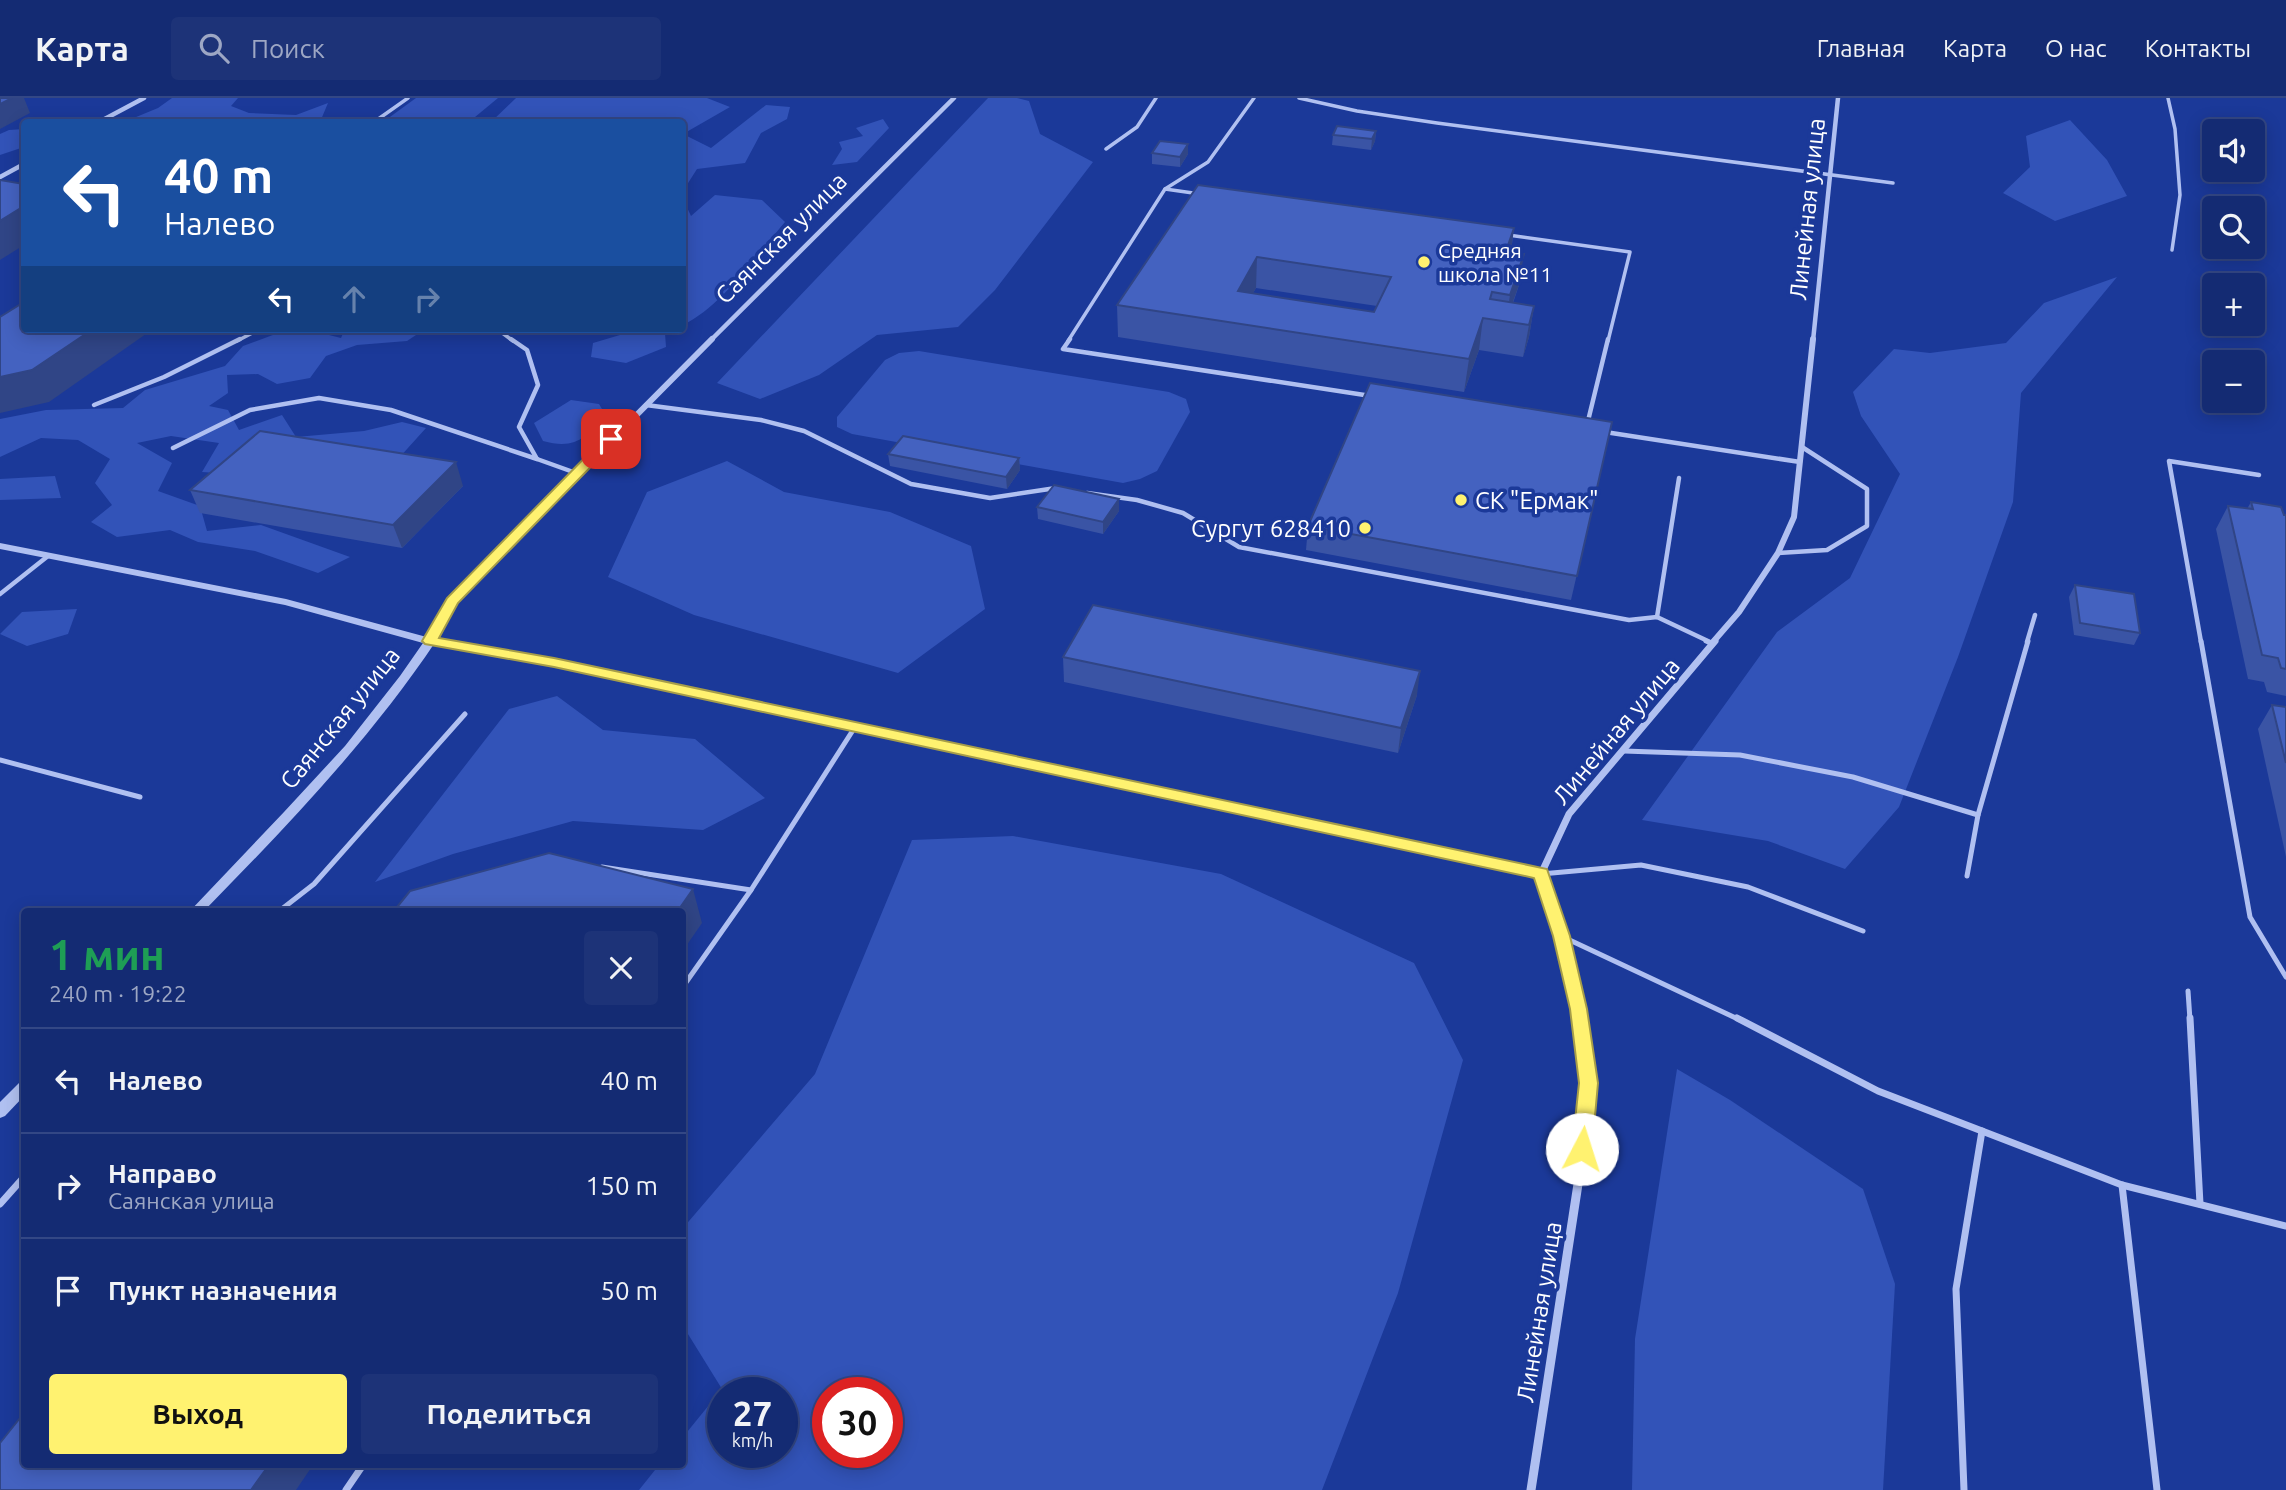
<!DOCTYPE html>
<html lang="ru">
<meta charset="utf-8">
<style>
body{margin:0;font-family:Ubuntu,sans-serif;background:#1d3378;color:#f1f3f6;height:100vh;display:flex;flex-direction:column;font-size:26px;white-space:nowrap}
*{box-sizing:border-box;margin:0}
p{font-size:23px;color:#9da7c4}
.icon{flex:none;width:38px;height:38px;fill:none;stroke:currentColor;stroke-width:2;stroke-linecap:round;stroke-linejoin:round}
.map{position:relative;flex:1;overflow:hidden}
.sheet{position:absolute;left:21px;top:810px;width:665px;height:560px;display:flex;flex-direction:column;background:#142b73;border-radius:7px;box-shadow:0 4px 18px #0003,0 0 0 2px #334785}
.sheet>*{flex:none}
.banner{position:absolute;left:21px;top:21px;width:665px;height:214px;border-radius:7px;box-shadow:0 4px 18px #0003,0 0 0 2px #334785;background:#1a4fa0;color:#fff;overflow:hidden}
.fabs{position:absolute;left:2202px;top:21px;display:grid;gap:14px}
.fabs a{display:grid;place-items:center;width:63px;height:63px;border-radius:7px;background:#142b73;box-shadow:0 4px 18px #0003,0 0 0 2px #334785;font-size:35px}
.speed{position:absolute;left:707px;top:1279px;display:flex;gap:14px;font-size:35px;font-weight:700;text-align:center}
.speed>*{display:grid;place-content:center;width:91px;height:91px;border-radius:50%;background:#142b73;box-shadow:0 4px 18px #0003,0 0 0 2px #334785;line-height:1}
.speed small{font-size:18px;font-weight:400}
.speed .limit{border:10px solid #d22;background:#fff;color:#111}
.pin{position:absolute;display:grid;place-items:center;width:60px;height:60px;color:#fff;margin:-30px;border-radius:14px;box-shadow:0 4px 10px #0006}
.me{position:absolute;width:77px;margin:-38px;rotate:5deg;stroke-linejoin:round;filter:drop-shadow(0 0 5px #0008)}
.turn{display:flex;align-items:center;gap:24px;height:147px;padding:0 28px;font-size:32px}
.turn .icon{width:91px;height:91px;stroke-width:2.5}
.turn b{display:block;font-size:49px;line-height:60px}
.lanes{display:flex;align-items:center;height:66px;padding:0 28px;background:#0003;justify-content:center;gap:35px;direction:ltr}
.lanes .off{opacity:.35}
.round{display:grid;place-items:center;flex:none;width:74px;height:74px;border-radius:7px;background:#1d3378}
.summary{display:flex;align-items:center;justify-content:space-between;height:119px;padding:0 28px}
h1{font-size:42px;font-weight:600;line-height:52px;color:#1e9e55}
.action{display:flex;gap:14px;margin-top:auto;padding:14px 28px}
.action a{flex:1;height:80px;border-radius:7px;background:#fff270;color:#111;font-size:28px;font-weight:600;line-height:80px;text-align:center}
.action a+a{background:#1d3378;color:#f1f3f6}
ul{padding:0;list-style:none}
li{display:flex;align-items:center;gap:21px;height:105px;padding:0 28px;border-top:2px solid #334785}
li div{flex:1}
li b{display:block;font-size:26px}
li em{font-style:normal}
header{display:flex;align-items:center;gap:42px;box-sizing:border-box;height:98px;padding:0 35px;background:#142b73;border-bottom:2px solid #334785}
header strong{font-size:33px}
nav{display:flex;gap:38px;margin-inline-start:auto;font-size:24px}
.search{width:490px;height:63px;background:#1d3378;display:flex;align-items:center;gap:18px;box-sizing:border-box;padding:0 24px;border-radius:7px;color:#9da7c4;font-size:26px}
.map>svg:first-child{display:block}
.green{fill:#3253b8;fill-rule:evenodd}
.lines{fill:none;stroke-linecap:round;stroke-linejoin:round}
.service-far3{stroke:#b0c0f1;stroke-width:3.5}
.service-far2{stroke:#b0c0f1;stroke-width:4.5}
.service-far1{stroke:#b0c0f1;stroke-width:5}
.service{stroke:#b0c0f1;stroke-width:7}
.minor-far3{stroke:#b0c0f1;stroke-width:4.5}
.minor-far2{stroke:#b0c0f1;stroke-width:6}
.minor-far1{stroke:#b0c0f1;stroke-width:7}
.minor{stroke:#b0c0f1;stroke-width:9}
.tertiary{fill:#b0c0f1;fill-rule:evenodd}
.wall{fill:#3a54a5;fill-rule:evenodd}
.shaded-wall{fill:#304586}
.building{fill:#4462c0;stroke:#304586;stroke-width:2;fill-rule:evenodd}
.route{fill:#fff270;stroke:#a69d49;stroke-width:2}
.poi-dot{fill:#fff270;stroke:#1b3999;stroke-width:2.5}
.labels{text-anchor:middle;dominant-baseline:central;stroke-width:7;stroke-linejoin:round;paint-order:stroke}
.far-poi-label{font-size:21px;fill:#fff;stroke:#1b3999;text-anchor:start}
.street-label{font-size:24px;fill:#fff;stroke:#1b3999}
.poi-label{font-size:24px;fill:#fff;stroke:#1b3999;text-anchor:start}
</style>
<header>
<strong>Карта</strong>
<div class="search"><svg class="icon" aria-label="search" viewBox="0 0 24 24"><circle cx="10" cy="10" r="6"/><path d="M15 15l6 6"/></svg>Поиск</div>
<nav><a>Главная</a><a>Карта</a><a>О нас</a><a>Контакты</a></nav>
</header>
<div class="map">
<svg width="2286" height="1392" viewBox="0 0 2286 1392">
<rect width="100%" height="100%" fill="#1b3999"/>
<g class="green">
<polygon points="172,0 238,0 231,8 249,15 296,17 328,5 320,24 124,24 158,10"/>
<polygon points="416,0 498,0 469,24 383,24"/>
<polygon points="516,0 707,0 730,9 683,36 711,50 766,7 790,9 787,21 761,35 745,65 697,71 683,93 682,24 491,24"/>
<polygon points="988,0 1017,0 1029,3 1040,36 1093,64 995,192 958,229 877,237 819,277 760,301 717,285"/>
<polygon points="883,21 889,30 857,64 832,67 842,51 839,44 863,38 856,30"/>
<polygon points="2070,22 2107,62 2127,98 2055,123 2003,95 2030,69 2026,38"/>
<polygon points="24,31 24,49 0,57 0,36 9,32"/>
<path d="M715,97l47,5 23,22c-28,33 -63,84 -102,103v-126l8,17z"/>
<polygon points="2117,179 2021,295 2013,404 1958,559 1899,709 1845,771 1768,743 1642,722 1777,534 1850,480 1900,376 1861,318 1853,294 1894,251 1930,255 2006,245 2044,205"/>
<polygon points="289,231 305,231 341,240 345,231 425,231 407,243 357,247 326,258 310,280 277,286 258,276 227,277 228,295 209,308 228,312 239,332 282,317 296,339 364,333 402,324 426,330 398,361 233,376 202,374 219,345 171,338 137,345 172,365 158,393 200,408 207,433 261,427 350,459 318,475 255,453 198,444 170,432 117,439 91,424 112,407 95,385 110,361 78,342 41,340 0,359 0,321 46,312 123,310 145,292 225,268 243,248"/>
<polygon points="604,231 673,231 665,235 666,249 626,265 591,259 593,245 620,237"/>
<polygon points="919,253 1169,294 1186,301 1190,314 1157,373 1140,381 1123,385 852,336 837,329 837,319 885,262 899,255"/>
<path d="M571,302l28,4 6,10c-19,24 -30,36 -62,27l-9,-18z"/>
<polygon points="727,363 784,394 890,414 971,448 985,511 898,575 694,517 608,479 647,394"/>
<polygon points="55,378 61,400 0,402 0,381"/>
<polygon points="77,511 68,536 27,548 0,536 22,514"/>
<polygon points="557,598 603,632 695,641 765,700 703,732 573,723 453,756 375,784 509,611"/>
<path d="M1013,738l208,38 193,89 49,97 -65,233 -76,197h-683l20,-25h23l1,-28 39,-48 -39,-63v-98l132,-154 97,-234zM723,1295h59v59h-59zM828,1295h59v59h-59z"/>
<polygon points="1677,971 1730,1002 1863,1091 1895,1186 1883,1392 1632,1392 1635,1241"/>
</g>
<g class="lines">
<g class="service-far3">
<polyline points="1299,0 1357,13 1437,25 1893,85"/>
<polyline points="2168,0 2175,31 2180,97 2172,152"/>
<polyline points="374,24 408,0"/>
<polyline points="1106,51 1137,29 1156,0"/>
<polyline points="1165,91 1200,96"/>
<polyline points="1508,137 1630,154 1608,243"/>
<polyline points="497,231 513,243"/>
<polyline points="237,243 260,231"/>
<polyline points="1068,243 1165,91 1208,64 1254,0"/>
</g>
<g class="service-far2">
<polyline points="511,241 527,252 538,287 519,329 537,361 576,375"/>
<polyline points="1070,241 1063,251 1371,298"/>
<polyline points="94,307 164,279 240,241"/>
<polyline points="646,307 761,322 804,333 911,386 990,400 1056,390"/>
<polyline points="1587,327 1608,241"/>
<polyline points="1605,334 1800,364"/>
<polyline points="173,350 250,312 319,300 391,312 537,361"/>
<polyline points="1087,395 1137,402 1183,415 1239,449 1629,522 1657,519 1710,544"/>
<polyline points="1778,455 1827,452 1867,428 1867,391 1802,349"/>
<polyline points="0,496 48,458"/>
<polyline points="1657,519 1679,380"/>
<polyline points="2027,544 2035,517"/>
<polyline points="2201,544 2169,363 2259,377"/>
</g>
<g class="service-far1">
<polyline points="1706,543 1713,546"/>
<polyline points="2201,543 2250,819 2286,879"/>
<polyline points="1624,653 1740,657 1853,679 1978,717"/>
<polyline points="0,662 140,699"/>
<polyline points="602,769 751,792"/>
<polyline points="1541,776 1641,767 1748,789 1863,833"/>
<polyline points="1967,778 1978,717 2028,543"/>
<polyline points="278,814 314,786 465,616"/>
<polyline points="1561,838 1740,922"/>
<polyline points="682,890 751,792 855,629"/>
<polyline points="2188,893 2190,922"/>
</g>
<g class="service">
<polyline points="1737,920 1878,993 2122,1087 2286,1128"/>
<polyline points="2190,920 2200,1106"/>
<polyline points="2122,1087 2157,1392"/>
<polyline points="0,1106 24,1079"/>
<polyline points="346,1392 363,1367"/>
<polyline points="1964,1392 1956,1191 1982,1033"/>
</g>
<g class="minor-far3">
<polyline points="99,24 144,0"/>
<polyline points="0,79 24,66"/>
<polyline points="710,243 954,0"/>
<polyline points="1813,243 1838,0"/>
</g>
<g class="minor-far2">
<polyline points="438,544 430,543 452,503 712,241"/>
<polyline points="1713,544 1739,514 1778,455 1794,419 1813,241"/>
</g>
<g class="minor-far1">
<polyline points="430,543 553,564 1541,776"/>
<polyline points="1579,922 1561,838 1541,776 1569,716 1715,543"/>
</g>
<polyline class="minor" points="1531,1392 1580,1073 1588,985 1579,920"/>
<g class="tertiary">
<path d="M0,445l286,56 148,40 2,2c-67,100 -149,185 -233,271h-14l95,-100 61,-66 55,-70 23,-33 -138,-38 -285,-56z"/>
<polygon points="24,983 24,998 5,1018 0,1020 0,1004 19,985"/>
</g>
</g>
<g class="wall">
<polygon points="1376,33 1375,43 1371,52 1332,47 1333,37"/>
<polygon points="1152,55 1188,56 1180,69 1152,66"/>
<path d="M1198,87l316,43 -3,24 8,33 -6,18 21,3 -5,31 -6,20 -44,-7 -15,42 -346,-55 -1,-32zM1256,190l121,18 -3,6 -121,-19z"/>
<polygon points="1612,324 1571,502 1306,452 1308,428"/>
<polygon points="888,356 1019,360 1020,372 1007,391 890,368"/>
<polygon points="463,388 402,450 200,415 190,392"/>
<polygon points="1119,401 1119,413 1103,436 1038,421 1037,409"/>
<polygon points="2251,404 2286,417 2286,598 2267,594 2264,584 2248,581 2216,431 2228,408 2247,411"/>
<polygon points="2075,487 2140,535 2134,547 2074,537 2069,499"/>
<polygon points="1063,559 1417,597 1398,655 1064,584"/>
<polygon points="2272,607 2286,609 2286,759 2258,631"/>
</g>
<g class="shaded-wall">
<polygon points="12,0 24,0 30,15 0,31 0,6"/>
<polygon points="1376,33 1375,43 1371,52 1372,41"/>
<polygon points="1188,46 1188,56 1180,69 1180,59"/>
<polygon points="24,108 24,147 0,162 0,123"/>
<polygon points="1514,130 1510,161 1506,153"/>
<polygon points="1524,156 1519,187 1506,223 1510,197"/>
<polygon points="1257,159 1256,190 1237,224 1238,193"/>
<polygon points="1534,208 1529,239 1523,259 1529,227"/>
<polygon points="1483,220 1479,252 1464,294 1469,261"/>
<polygon points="93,231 153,231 49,304 0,315 0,279"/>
<polygon points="1019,360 1020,372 1007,391 1006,379"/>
<polygon points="456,364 463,388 402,450 393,427"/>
<polygon points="1119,401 1119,413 1103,436 1103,424"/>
<polygon points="1420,573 1417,597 1398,655 1401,630"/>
<polygon points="693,791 702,825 682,854 682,814 677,814"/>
<polygon points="269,1367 313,1367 296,1392 251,1392"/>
</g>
<g class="building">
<polygon points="0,0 12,0 0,6"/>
<polygon points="1337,28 1376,33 1372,41 1333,37"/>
<polygon points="1160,43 1188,46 1180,59 1152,55"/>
<polygon points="0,82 24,86 24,108 0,123"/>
<path d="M1198,87l316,43 -8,23 18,3 -14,41 -18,-3 -2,7 44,7 -5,19 -46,-7 -14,41 -352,-54zM1257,159l134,20 -17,35 -136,-21z"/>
<polygon points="24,204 24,231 93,231 32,272 0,279 0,219"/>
<polygon points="1370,285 1612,324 1577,478 1308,428"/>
<polygon points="260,333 456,364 393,427 190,392"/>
<polygon points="903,338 1019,360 1006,379 888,356"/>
<polygon points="1054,387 1119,401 1103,424 1037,409"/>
<polygon points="2251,404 2281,409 2284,417 2286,417 2286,571 2281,570 2278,560 2262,557 2228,408 2253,411"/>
<polygon points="2075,487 2134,496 2140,535 2080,525"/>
<polygon points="1093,507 1420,573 1401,630 1063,559"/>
<polygon points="2272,607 2286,609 2286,665"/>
<polygon points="549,755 693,791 677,814 393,814 410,793"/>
<polygon points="24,1315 24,1367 269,1367 251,1392 0,1392 0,1345"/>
</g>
<polygon class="route" points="611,337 617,341 615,344 458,505 439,540 554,560 1547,771 1570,838 1587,911 1598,985 1592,1051 1589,1057 1582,1059 1575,1057 1572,1051 1579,985 1570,911 1553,838 1534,780 554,569 425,546 422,543 447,500 606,338"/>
<g class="poi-dot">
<circle cx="1424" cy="164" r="7"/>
<circle cx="1461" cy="402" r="7"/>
<circle cx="1365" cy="430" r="7"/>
</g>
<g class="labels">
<g class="far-poi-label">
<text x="1438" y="152">Средняя<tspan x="1438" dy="24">школа №11</tspan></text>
</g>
<g class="street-label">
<text transform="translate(1807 111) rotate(-84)">Линейная улица</text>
<text transform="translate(781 140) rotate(-45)">Саянская улица</text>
<text transform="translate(340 620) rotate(-51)">Саянская улица</text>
<text transform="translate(1616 633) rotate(-50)">Линейная улица</text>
<text transform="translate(1539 1214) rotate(-81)">Линейная улица</text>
</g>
<g class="poi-label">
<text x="1475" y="402">СК "Ермак"</text>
<text x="1351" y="430" text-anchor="end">Сургут 628410</text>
</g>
</g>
</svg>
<div class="fabs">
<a><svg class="icon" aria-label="sound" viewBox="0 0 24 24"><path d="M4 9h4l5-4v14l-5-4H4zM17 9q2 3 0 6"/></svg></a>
<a><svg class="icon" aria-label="search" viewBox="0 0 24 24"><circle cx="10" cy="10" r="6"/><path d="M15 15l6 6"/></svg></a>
<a>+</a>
<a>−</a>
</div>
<div class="speed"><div>27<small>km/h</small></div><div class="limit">30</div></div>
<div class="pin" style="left:611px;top:341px;background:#d93025"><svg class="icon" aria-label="arrive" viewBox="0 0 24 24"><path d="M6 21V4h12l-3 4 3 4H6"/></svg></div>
<svg class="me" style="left:1582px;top:1051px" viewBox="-20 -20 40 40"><circle r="19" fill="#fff"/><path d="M0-13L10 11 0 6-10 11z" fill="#fff270"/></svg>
<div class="banner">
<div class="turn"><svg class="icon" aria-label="left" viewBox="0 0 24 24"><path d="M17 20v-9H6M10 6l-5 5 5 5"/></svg><div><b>40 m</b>Налево</div></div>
<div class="lanes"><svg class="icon" aria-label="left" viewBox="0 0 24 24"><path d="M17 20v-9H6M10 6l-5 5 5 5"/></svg><svg class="icon off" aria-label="ahead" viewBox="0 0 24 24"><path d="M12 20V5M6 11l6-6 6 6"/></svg><svg class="icon off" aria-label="right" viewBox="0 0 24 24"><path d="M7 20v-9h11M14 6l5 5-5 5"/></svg></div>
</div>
<section class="sheet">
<div class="summary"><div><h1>1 мин</h1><p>240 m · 19:22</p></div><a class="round"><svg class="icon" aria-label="close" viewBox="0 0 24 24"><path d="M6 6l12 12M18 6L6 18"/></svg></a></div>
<ul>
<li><svg class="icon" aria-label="left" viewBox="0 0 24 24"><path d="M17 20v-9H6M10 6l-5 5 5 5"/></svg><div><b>Налево</b></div><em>40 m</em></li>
<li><svg class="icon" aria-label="right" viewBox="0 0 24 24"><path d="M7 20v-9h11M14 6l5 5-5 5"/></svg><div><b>Направо</b><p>Саянская улица</p></div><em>150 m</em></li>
<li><svg class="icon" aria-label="arrive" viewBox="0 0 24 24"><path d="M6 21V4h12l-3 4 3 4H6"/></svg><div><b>Пункт назначения</b></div><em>50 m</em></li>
</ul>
<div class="action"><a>Выход</a><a>Поделиться</a></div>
</section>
</div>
